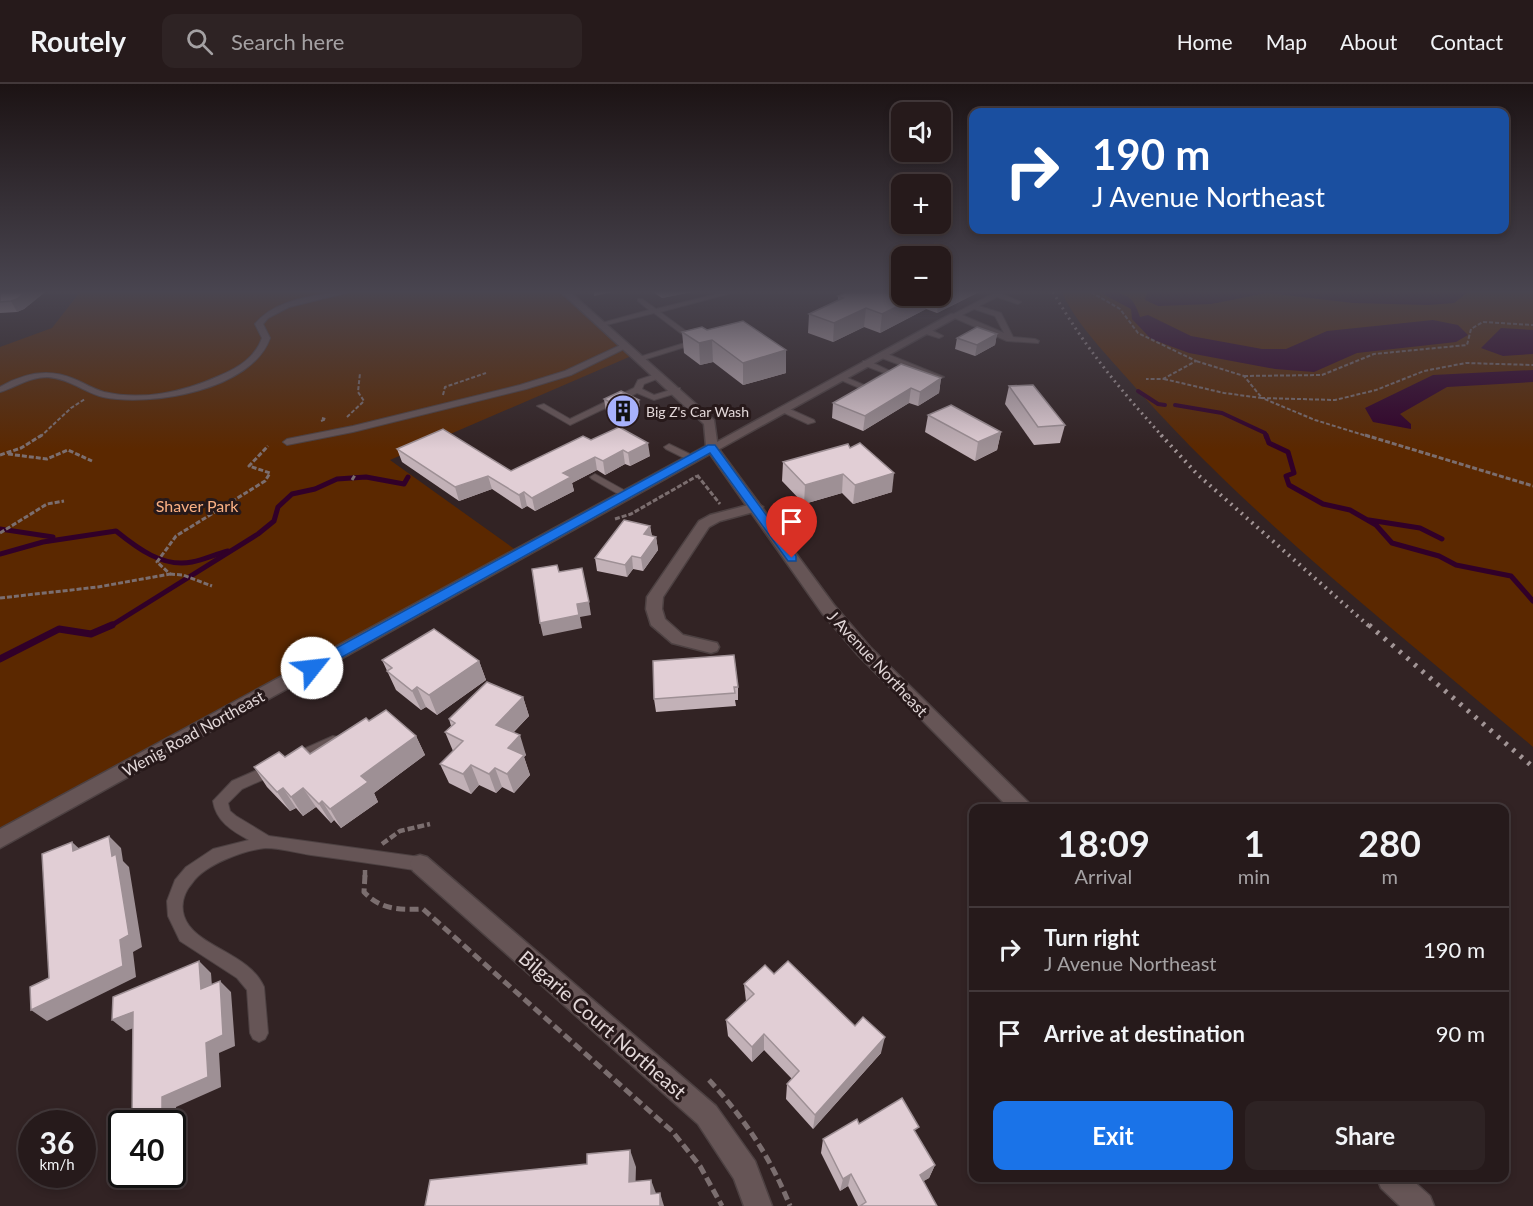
<!DOCTYPE html>
<meta charset="utf-8">
<style>
body{margin:0;font-family:Lato,sans-serif;background:#2e2324;color:#f1f3f6;height:100vh;display:flex;flex-direction:column;font-size:22px;white-space:nowrap}
*{box-sizing:border-box;margin:0}
p{font-size:20px;color:#a4a1a3}
.icon{flex:none;width:33px;height:33px;fill:none;stroke:currentColor;stroke-width:2;stroke-linecap:round;stroke-linejoin:round}
.map{position:relative;flex:1;overflow:hidden}
.details{position:absolute;left:969px;top:720px;width:540px;height:378px;display:flex;flex-direction:column;background:#261a1b;border-radius:12px;box-shadow:0 3px 9px #0003,0 0 0 2px #42383a}
.details>*{flex:none}
.banner{position:absolute;left:969px;top:24px;width:540px;height:126px;border-radius:12px;box-shadow:0 3px 9px #0003,0 0 0 2px #42383a;background:#1a4fa0;color:#fff;overflow:hidden}
.tools{position:absolute;left:891px;top:18px;display:grid;gap:12px}
.tools a{display:grid;place-items:center;width:60px;height:60px;border-radius:12px;background:#261a1b;box-shadow:0 3px 9px #0003,0 0 0 2px #42383a;font-size:30px}
.speed{position:absolute;left:18px;top:1026px;display:flex;gap:12px;font-size:30px;font-weight:700;text-align:center}
.speed>*{display:grid;place-content:center;width:78px;height:78px;border-radius:50%;background:#261a1b;box-shadow:0 3px 9px #0003,0 0 0 2px #42383a;line-height:1}
.speed small{font-size:15px;font-weight:400}
.speed .limit{border:3px solid #111;border-radius:9px;background:#fff;color:#111}
.pin{position:absolute;display:grid;place-items:center;width:51px;height:51px;color:#fff;margin:-62px -26px;border-radius:50% 50% 50% 0;rotate:-45deg;box-shadow:0 0 6px #0007}
.pin .icon{rotate:45deg}
.me{position:absolute;width:66px;margin:-33px;rotate:61deg;stroke-linejoin:round;filter:drop-shadow(0 0 4px #0008)}
.turn{display:flex;align-items:center;gap:21px;height:126px;padding:0 24px;font-size:27px}
.turn .icon{width:78px;height:78px;stroke-width:2.5}
.turn b{display:block;font-size:42px;line-height:51px}
.eta{display:flex;justify-content:space-evenly;align-items:center;height:102px;text-align:center}
.eta b{font-size:36px;font-weight:700;line-height:42px}
.button{display:flex;gap:12px;margin-top:auto;padding:12px 24px}
.button a{flex:1;height:69px;border-radius:12px;background:#1a73e8;color:#fff;font-size:24px;font-weight:700;line-height:69px;text-align:center}
.button a+a{background:#2e2324;color:#f1f3f6}
ul{padding:0;list-style:none}
li{display:flex;align-items:center;gap:18px;height:84px;padding:0 24px;border-top:2px solid #42383a}
li div{flex:1}
li b{display:block;font-size:22px}
li em{font-style:normal}
header{display:flex;align-items:center;gap:36px;box-sizing:border-box;height:84px;padding:0 30px;background:#261a1b;border-bottom:2px solid #42383a}
header strong{font-size:28px}
nav{display:flex;gap:33px;margin-inline-start:auto;font-size:21px}
.search{width:420px;height:54px;background:#2e2324;display:flex;align-items:center;gap:15px;box-sizing:border-box;padding:0 21px;border-radius:12px;color:#a4a1a3;font-size:22px}
.map>svg:first-child{display:block}
.green{fill:#5b2800}
.water{fill:#310029}
.lines{fill:none;stroke-linecap:round;stroke-linejoin:round}
.stream-far2{stroke:#310029;stroke-width:4}
.stream-far1{stroke:#310029;stroke-width:5}
.stream{stroke:#310029;stroke-width:7}
.service-casing{stroke:#4d4142;stroke-width:2}
.minor-casing{stroke:#4d4142;stroke-width:3}
.tertiary-casing{stroke:#4d4142;stroke-width:3}
.path-far3{stroke:#7b6e6f;stroke-width:2;stroke-dasharray:4 2;stroke-linecap:butt}
.path-far2{stroke:#7b6e6f;stroke-width:3;stroke-dasharray:5 2;stroke-linecap:butt}
.path-far1{stroke:#7b6e6f;stroke-width:4.5;stroke-dasharray:7 3;stroke-linecap:butt}
.path{stroke:#7b6e6f;stroke-width:5;stroke-dasharray:9 4.5;stroke-linecap:butt}
.service{fill:#665556;fill-rule:evenodd}
.minor{fill:#665556;fill-rule:evenodd}
.tertiary{fill:#665556;fill-rule:evenodd}
.rail-far2{stroke:#a29596;stroke-width:3;stroke-dasharray:2 4;stroke-linecap:butt}
.rail-far1{stroke:#a29596;stroke-width:4;stroke-dasharray:2 5;stroke-linecap:butt}
.rail{stroke:#a29596;stroke-width:5;stroke-dasharray:3 7;stroke-linecap:butt}
.wall{fill:#c2b1b7}
.shaded-wall{fill:#9e9095}
.building{fill:#e1ced5;stroke:#9e9095;stroke-width:1.5}
.route{fill:#1a73e8;stroke:#114b97;stroke-width:1.5}
.labels{text-anchor:middle;dominant-baseline:central;stroke-width:6;stroke-linejoin:round;paint-order:stroke}
.far-poi-label{font-size:14px;fill:#e2d7d8;stroke:#27191a;text-anchor:start}
.park-label{font-size:16px;fill:#fbb184;stroke:#27191a}
.street-label{font-size:16px;fill:#e2d7d8;stroke:#27191a}
.near-street-label{font-size:20px;fill:#e2d7d8;stroke:#27191a}
</style>
<header>
<strong>Routely</strong>
<div class="search"><svg class="icon" aria-label="search" viewBox="0 0 24 24"><circle cx="10" cy="10" r="6"/><path d="M15 15l6 6"/></svg>Search here</div>
<nav><a>Home</a><a>Map</a><a>About</a><a>Contact</a></nav>
</header>
<div class="map">
<svg width="1533" height="1122" viewBox="0 0 1533 1122">
<rect width="100%" height="100%" fill="#322324"/>
<g class="green">
<polygon points="80,208 565,208 636,270 390,376 520,469 0,755 0,263 52,244"/>
<path d="M1062,208h471v455c-138,-118 -286,-231 -406,-369 -21,-24 -53,-57 -65,-86z"/>
</g>
<g class="water">
<path d="M1114,208c17,3 21,10 26,25l8,-2 43,21 71,13h24l41,-18 106,-11 25,5 10,10 -12,7 -99,11 -43,19 -39,-3 -86,-16 -38,-14 -19,-20 -1,-10 -30,-16z"/>
<polygon points="1147,208 1468,208 1454,219 1428,221 1353,219 1267,209 1211,220 1158,222 1145,216"/>
<polygon points="1501,244 1533,246 1533,270 1503,272 1481,264"/>
<polygon points="1533,286 1533,298 1447,303 1400,330 1411,340 1411,345 1373,338 1365,324 1433,291"/>
</g>
<g class="lines">
<g class="stream-far2">
<polyline points="1138,307 1158,320 1165,321"/>
<polyline points="1175,321 1222,329 1265,349 1266,353"/>
</g>
<g class="stream-far1">
<polyline points="1266,351 1269,359 1288,368 1294,389 1286,392 1289,401 1323,420 1350,426 1376,441 1392,459 1439,472 1456,481 1511,492 1533,517"/>
<polyline points="1369,436 1420,444 1442,455"/>
<polyline points="0,445 53,453"/>
<path d="M0,470l43,-12 73,-11c21,17 47,37 76,31 12,-2 24,-8 36,-11"/>
<polyline points="109,543 258,450 274,437 278,423 292,410 315,405 337,395 366,393 404,400 408,393"/>
</g>
<polyline class="stream" points="0,575 59,545 91,550 112,541"/>
<g class="service-casing">
<g id="service">
<path d="M338,208h11l-60,15 -21,11 -5,6 7,14c-18,52 -119,69 -167,59 -19,-5 -35,-19 -56,-20 -18,0 -31,10 -47,15v-5c24,-14 49,-19 74,-8 10,4 19,10 30,13 38,9 80,0 115,-16 19,-8 36,-18 43,-38l-7,-14c20,-24 54,-27 83,-32z"/>
<polygon points="725,208 735,208 660,228 701,258 643,276 636,274 691,257 654,229 602,242 598,240 649,226 638,217 638,215 642,215 656,225"/>
<path d="M996,208h7l-1,2 19,8 -3,2 -21,-7 -18,9 22,7 12,24 22,2 4,2 -1,2 -31,-2 -57,-25zM974,225l21,7 9,17 -42,-18z"/>
<polygon points="923,245 929,245 943,252 939,254 923,249"/>
<polygon points="623,260 630,262 571,291 526,305 353,348 287,361 283,358 287,355 353,342 520,301 565,287"/>
<polygon points="879,269 885,269 944,293 937,295 879,273"/>
<polygon points="863,277 869,277 894,289 864,306 836,294 843,292 864,301 884,289 863,281"/>
<polygon points="659,289 663,291 662,293 644,300 642,305 654,311 677,304 680,304 680,308 654,316 637,309 570,341 537,322 544,320 570,335 634,304 638,296"/>
<polygon points="783,322 814,336 815,338 808,340 780,327 779,325"/>
<polygon points="669,360 696,373 698,375 696,377 690,377 666,365 664,363"/>
<polygon points="595,390 631,410 633,412 631,414 625,414 592,395 590,393"/>
<polygon points="333,652 338,653 340,657 338,661 300,679 295,680 290,679 288,675 290,671"/>
<path d="M273,679l5,2 2,4 -2,4 -36,16 -14,14 2,8 6,5 33,20 151,21 5,2 3,5 -3,5 -5,2c-36,-6 -72,-11 -109,-16 -14,-2 -31,-7 -45,-7 -21,2 -60,16 -73,34 -8,9 -13,21 -9,34 10,31 65,36 80,71l4,46 -3,6 -6,3 -6,-3 -3,-6 -3,-43 -10,-12 -57,-37 -12,-25 -1,-15 8,-21 11,-13 27,-18 36,-9c-17,-9 -33,-19 -36,-39l19,-20z"/>
</g>
</g>
<g class="minor-casing">
<g id="minor">
<polygon points="951,230 959,232 716,367 712,368 706,364"/>
<polygon points="756,419 763,423 761,426 720,437 709,443 663,513 662,525 665,535 683,551 717,559 719,563 717,567 711,569 672,559 651,541 646,525 647,513 699,437 710,431"/>
<polygon points="420,771 427,773 716,1022 755,1077 772,1122 744,1122 734,1095 698,1040 413,787 410,780 413,773"/>
</g>
</g>
<g class="tertiary-casing">
<g id="tertiary">
<polygon points="561,208 570,208 714,336 718,364 834,521 870,563 1028,718 1031,724 1009,724 858,571 822,529 710,370 0,764 0,745 706,362 704,340"/>
<polygon points="1377,1094 1410,1094 1430,1112 1434,1122 1400,1122 1381,1104"/>
</g>
</g>
<g class="path-far3">
<polyline points="1091,208 1120,225 1138,249 1196,277 1163,295 1146,295"/>
<polyline points="1244,292 1322,291 1374,270 1467,261 1471,245 1483,238 1533,241"/>
<polyline points="1164,295 1224,309 1262,314 1244,292 1196,277"/>
<polyline points="443,311 445,303 486,289"/>
<polyline points="347,333 364,317 358,308 360,289"/>
<polyline points="321,337 326,335 322,334"/>
<polyline points="40,353 71,324 85,315"/>
<polyline points="1370,353 1315,336 1262,314 1335,316 1376,306 1424,287 1466,279 1533,281"/>
</g>
<g class="path-far2">
<polyline points="1365,351 1533,402"/>
<polyline points="8,370 47,375 68,366 92,377"/>
<polyline points="0,371 21,364 42,351"/>
<polyline points="697,391 720,420"/>
<polyline points="352,396 355,391"/>
<polyline points="615,435 631,430 697,392"/>
<polyline points="0,449 47,420 64,417"/>
<polyline points="170,490 183,491 212,502"/>
<polyline points="0,514 98,503 170,490 157,478 176,452 265,397 270,389 249,382 268,362"/>
</g>
<g class="path-far1">
<polyline points="382,760 400,747 430,740"/>
<polyline points="365,793 365,785"/>
</g>
<g class="path">
<path d="M365,791l-1,17c17,18 36,18 59,17l249,222 28,35 22,40"/>
<path d="M709,996c35,38 62,78 81,126"/>
</g>
<use href="#service" class="service"/>
<use href="#minor" class="minor"/>
<use href="#tertiary" class="tertiary"/>
<path class="rail-far2" d="M1053,208c33,57 66,96 110,145"/>
<polyline class="rail-far1" points="1161,351 1197,390 1370,543"/>
<polyline class="rail" points="1369,541 1533,683"/>
</g>
<g class="wall">
<polygon points="0,208 45,208 24,225 17,228 0,229"/>
<polygon points="653,208 692,208 662,214"/>
<polygon points="940,208 979,208 937,229 926,225 880,249 864,243 833,258 808,249 809,230 838,216 838,212 940,212"/>
<polygon points="707,246 786,289 743,301 713,278 700,281 684,269 682,248"/>
<polygon points="997,250 995,261 975,272 955,265 957,254"/>
<polygon points="941,294 939,309 918,322 909,319 863,347 832,334 833,319"/>
<polygon points="1009,302 1065,341 1060,359 1034,361 1005,320"/>
<polygon points="604,315 639,316 640,328 623,336 606,327"/>
<polygon points="928,331 1001,348 997,366 975,377 925,348"/>
<polygon points="591,356 650,372 630,382 625,380 605,391 597,386 572,399 574,407 535,427 527,422 522,425 492,405 459,417 402,378 397,365 511,387"/>
<polygon points="850,364 892,408 853,420 842,409 804,420 782,397 783,378"/>
<polygon points="650,442 652,452 656,453 658,466 643,487 633,485 627,493 597,487 595,474"/>
<polygon points="382,576 479,577 486,596 437,631 426,623 421,626 396,606"/>
<polygon points="738,603 738,616 735,616 736,622 656,628 654,615"/>
<polygon points="523,613 529,632 513,649 526,671 524,673 530,691 514,709 502,703 496,709 479,701 471,710 449,699 440,680 453,667 445,648 451,642 449,635"/>
<polygon points="369,637 416,652 425,671 374,709 378,718 341,744 334,736 331,739 316,723 303,732 296,724 290,727 267,703 254,683 310,670"/>
<polygon points="774,890 881,969 813,1045 786,1015 787,1000 792,995 764,966 752,978 728,952 726,936 746,917 744,900"/>
<polygon points="859,1040 916,1050 935,1081 929,1094 923,1097 937,1122 858,1122 848,1102 840,1107 821,1069 823,1055"/>
</g>
<g class="shaded-wall">
<polygon points="26,208 45,208 24,225 17,228 11,217"/>
<polygon points="594,208 613,208 594,212"/>
<polygon points="661,208 692,208 662,214"/>
<polygon points="945,208 979,208 937,229 939,212 940,212 940,210"/>
<polygon points="918,212 928,212 926,225 880,249 882,230"/>
<polygon points="866,224 864,243 833,258 834,239"/>
<polygon points="997,250 995,261 975,272 977,261"/>
<polygon points="712,256 713,278 700,281 699,259"/>
<polygon points="786,266 786,289 743,301 743,279"/>
<polygon points="941,294 939,309 918,322 920,308"/>
<polygon points="911,304 909,319 863,347 865,332"/>
<polygon points="639,316 640,328 623,336 621,324"/>
<polygon points="1001,348 997,366 975,377 978,358"/>
<polygon points="648,359 650,372 630,382 628,369"/>
<polygon points="623,366 625,380 605,391 603,377"/>
<polygon points="595,373 597,386 572,399 574,407 535,427 532,414 563,389"/>
<polygon points="894,389 892,408 853,420 855,401"/>
<polygon points="843,390 842,409 804,420 805,401"/>
<polygon points="488,392 492,405 459,417 455,403"/>
<polygon points="524,408 527,422 522,425 519,411"/>
<polygon points="650,442 652,455 644,450"/>
<polygon points="656,453 658,466 643,487 641,474"/>
<polygon points="632,472 633,485 627,493 625,481"/>
<polygon points="589,518 591,531 580,533 582,544 543,552 540,539 577,520"/>
<polygon points="479,577 486,596 437,631 429,611"/>
<polygon points="417,603 426,623 421,626 412,607"/>
<polygon points="523,613 529,632 502,660 496,641"/>
<polygon points="520,651 526,671 524,673 530,691 514,709 507,690 508,664"/>
<polygon points="416,652 425,671 374,709 378,718 341,744 330,725 361,692"/>
<polygon points="471,681 479,701 471,710 463,690"/>
<polygon points="495,684 502,703 496,709 489,690"/>
<polygon points="283,704 296,724 290,727 277,708"/>
<polygon points="303,704 316,723 303,732 291,713"/>
<polygon points="322,717 334,736 331,739 319,720"/>
<polygon points="109,752 121,764 123,777 129,783 142,863 133,868 136,893 47,937 31,926 120,856"/>
<polygon points="72,758 85,770 73,767"/>
<polygon points="199,877 211,889 213,916 201,905"/>
<polygon points="220,897 231,908 235,962 219,969 221,1003 176,1023 176,1038 172,1040 138,1040 162,1013"/>
<polygon points="133,928 146,939 126,947 112,936"/>
<polygon points="764,950 764,966 752,978 752,963"/>
<polygon points="885,953 881,969 813,1045 815,1031"/>
<polygon points="630,1066 636,1083 635,1114 629,1098"/>
<polygon points="935,1081 929,1094 914,1103 920,1091"/>
<polygon points="851,1090 848,1102 840,1107 843,1095"/>
<polygon points="651,1096 657,1112 651,1110"/>
<polygon points="660,1109 664,1122 660,1122"/>
</g>
<g class="building">
<polygon points="0,208 26,208 17,215 11,217 0,218"/>
<polygon points="848,208 902,208 902,212 918,212 882,230 866,224 834,239 809,230 843,214 838,212"/>
<polygon points="743,237 786,266 743,279 712,256 699,259 682,248 702,243 707,246"/>
<polygon points="977,243 997,250 977,261 957,254"/>
<polygon points="901,280 941,294 920,308 911,304 865,332 833,319"/>
<polygon points="1033,301 1065,341 1038,343 1009,302"/>
<polygon points="621,307 639,316 621,324 604,315"/>
<polygon points="951,321 1001,348 978,358 928,331"/>
<polygon points="619,343 648,359 628,369 623,366 603,377 595,373 563,389 571,393 532,414 524,408 519,411 488,392 455,403 397,365 443,345 511,387 583,352 591,356"/>
<polygon points="860,359 894,389 855,401 843,390 805,401 783,378 848,360 850,364"/>
<polygon points="624,436 650,442 644,450 656,453 641,474 632,472 625,481 595,474"/>
<polygon points="557,481 559,488 582,484 589,518 577,520 579,531 540,539 532,485"/>
<polygon points="434,545 479,577 429,611 417,603 412,607 387,587 392,584 382,576"/>
<polygon points="734,571 738,603 734,603 735,609 654,615 653,577"/>
<polygon points="487,598 523,613 496,641 520,651 508,664 524,671 507,690 495,684 489,690 471,681 463,690 440,680 463,657 445,648 455,639 449,635"/>
<polygon points="386,626 416,652 361,692 368,698 330,725 322,717 319,720 303,704 291,713 283,704 277,708 254,683 279,668 285,673 302,662 310,670 366,634 369,637"/>
<polygon points="109,752 112,772 116,770 129,851 120,856 123,882 31,926 30,903 49,894 42,770 72,758 73,767"/>
<polygon points="199,877 201,905 220,897 223,951 206,959 208,993 162,1013 162,1029 138,1040 132,1040 133,928 112,936 113,913"/>
<polygon points="788,877 855,942 863,933 885,953 815,1031 787,1000 799,987 764,950 752,963 726,936 754,910 744,900 765,881 774,890"/>
<polygon points="902,1014 919,1043 914,1046 935,1081 920,1091 937,1122 860,1122 866,1118 851,1090 843,1095 823,1055 857,1035 859,1040"/>
<polygon points="630,1066 629,1098 651,1096 651,1110 660,1109 660,1122 425,1122 430,1096 587,1080 587,1070"/>
</g>
<linearGradient id="sky" x2="0" y2="1"><stop stop-color="#1c1314"/><stop offset="0.57" stop-color="#494550"/><stop offset="1" stop-color="#494550" stop-opacity="0"/></linearGradient>
<rect width="1533" height="365" fill="url(#sky)"/>
<polygon class="route" points="708,361 715,361 796,472 796,477 788,477 710,369 317,587 307,587 305,584 307,580"/>
<defs>
<g id="building-disc" transform="scale(1.725)"><circle r="9.5" fill="#a7b1fc" stroke="#27191a"/><path d="M-4-6H4V6H1V3H-1V6H-4ZM-2.5-4.3h1.7v1.8h-1.7ZM.8-4.3h1.7v1.8H.8ZM-2.5-1h1.7V.8h-1.7ZM.8-1h1.7V.8H.8Z" fill="#111"/></g>
</defs>
<g fill-rule="evenodd">
<use href="#building-disc" x="623" y="327"/>
</g>
<g class="labels">
<g class="far-poi-label">
<text x="646" y="327">Big Z's Car Wash</text>
</g>
<g class="park-label">
<text x="197" y="421">Shaver Park</text>
</g>
<g class="street-label">
<text transform="translate(878 579) rotate(47)">J Avenue Northeast</text>
<text transform="translate(193 649) rotate(-29)">Wenig Road Northeast</text>
</g>
<g class="near-street-label">
<text transform="translate(603 940) rotate(41)">Bilgarie Court Northeast</text>
</g>
</g>
</svg>
<div class="tools">
<a><svg class="icon" aria-label="sound" viewBox="0 0 24 24"><path d="M4 9h4l5-4v14l-5-4H4zM17 9q2 3 0 6"/></svg></a>
<a>+</a>
<a>−</a>
</div>
<div class="speed"><div>36<small>km/h</small></div><div class="limit">40</div></div>
<div class="pin" style="left:792px;top:474px;background:#d93025"><svg class="icon" aria-label="arrive" viewBox="0 0 24 24"><path d="M6 21V4h12l-3 4 3 4H6"/></svg></div>
<svg class="me" style="left:312px;top:584px" viewBox="-20 -20 40 40"><circle r="19" fill="#fff"/><path d="M0-13L10 11 0 6-10 11z" fill="#1a73e8"/></svg>
<div class="banner">
<div class="turn"><svg class="icon" aria-label="right" viewBox="0 0 24 24"><path d="M7 20v-9h11M14 6l5 5-5 5"/></svg><div><b>190 m</b>J Avenue Northeast</div></div>
</div>
<section class="details">
<div class="eta">
<div><b>18:09</b><p>Arrival</p></div>
<div><b>1</b><p>min</p></div>
<div><b>280</b><p>m</p></div>
</div>
<ul>
<li><svg class="icon" aria-label="right" viewBox="0 0 24 24"><path d="M7 20v-9h11M14 6l5 5-5 5"/></svg><div><b>Turn right</b><p>J Avenue Northeast</p></div><em>190 m</em></li>
<li><svg class="icon" aria-label="arrive" viewBox="0 0 24 24"><path d="M6 21V4h12l-3 4 3 4H6"/></svg><div><b>Arrive at destination</b></div><em>90 m</em></li>
</ul>
<div class="button"><a>Exit</a><a>Share</a></div>
</section>
</div>
